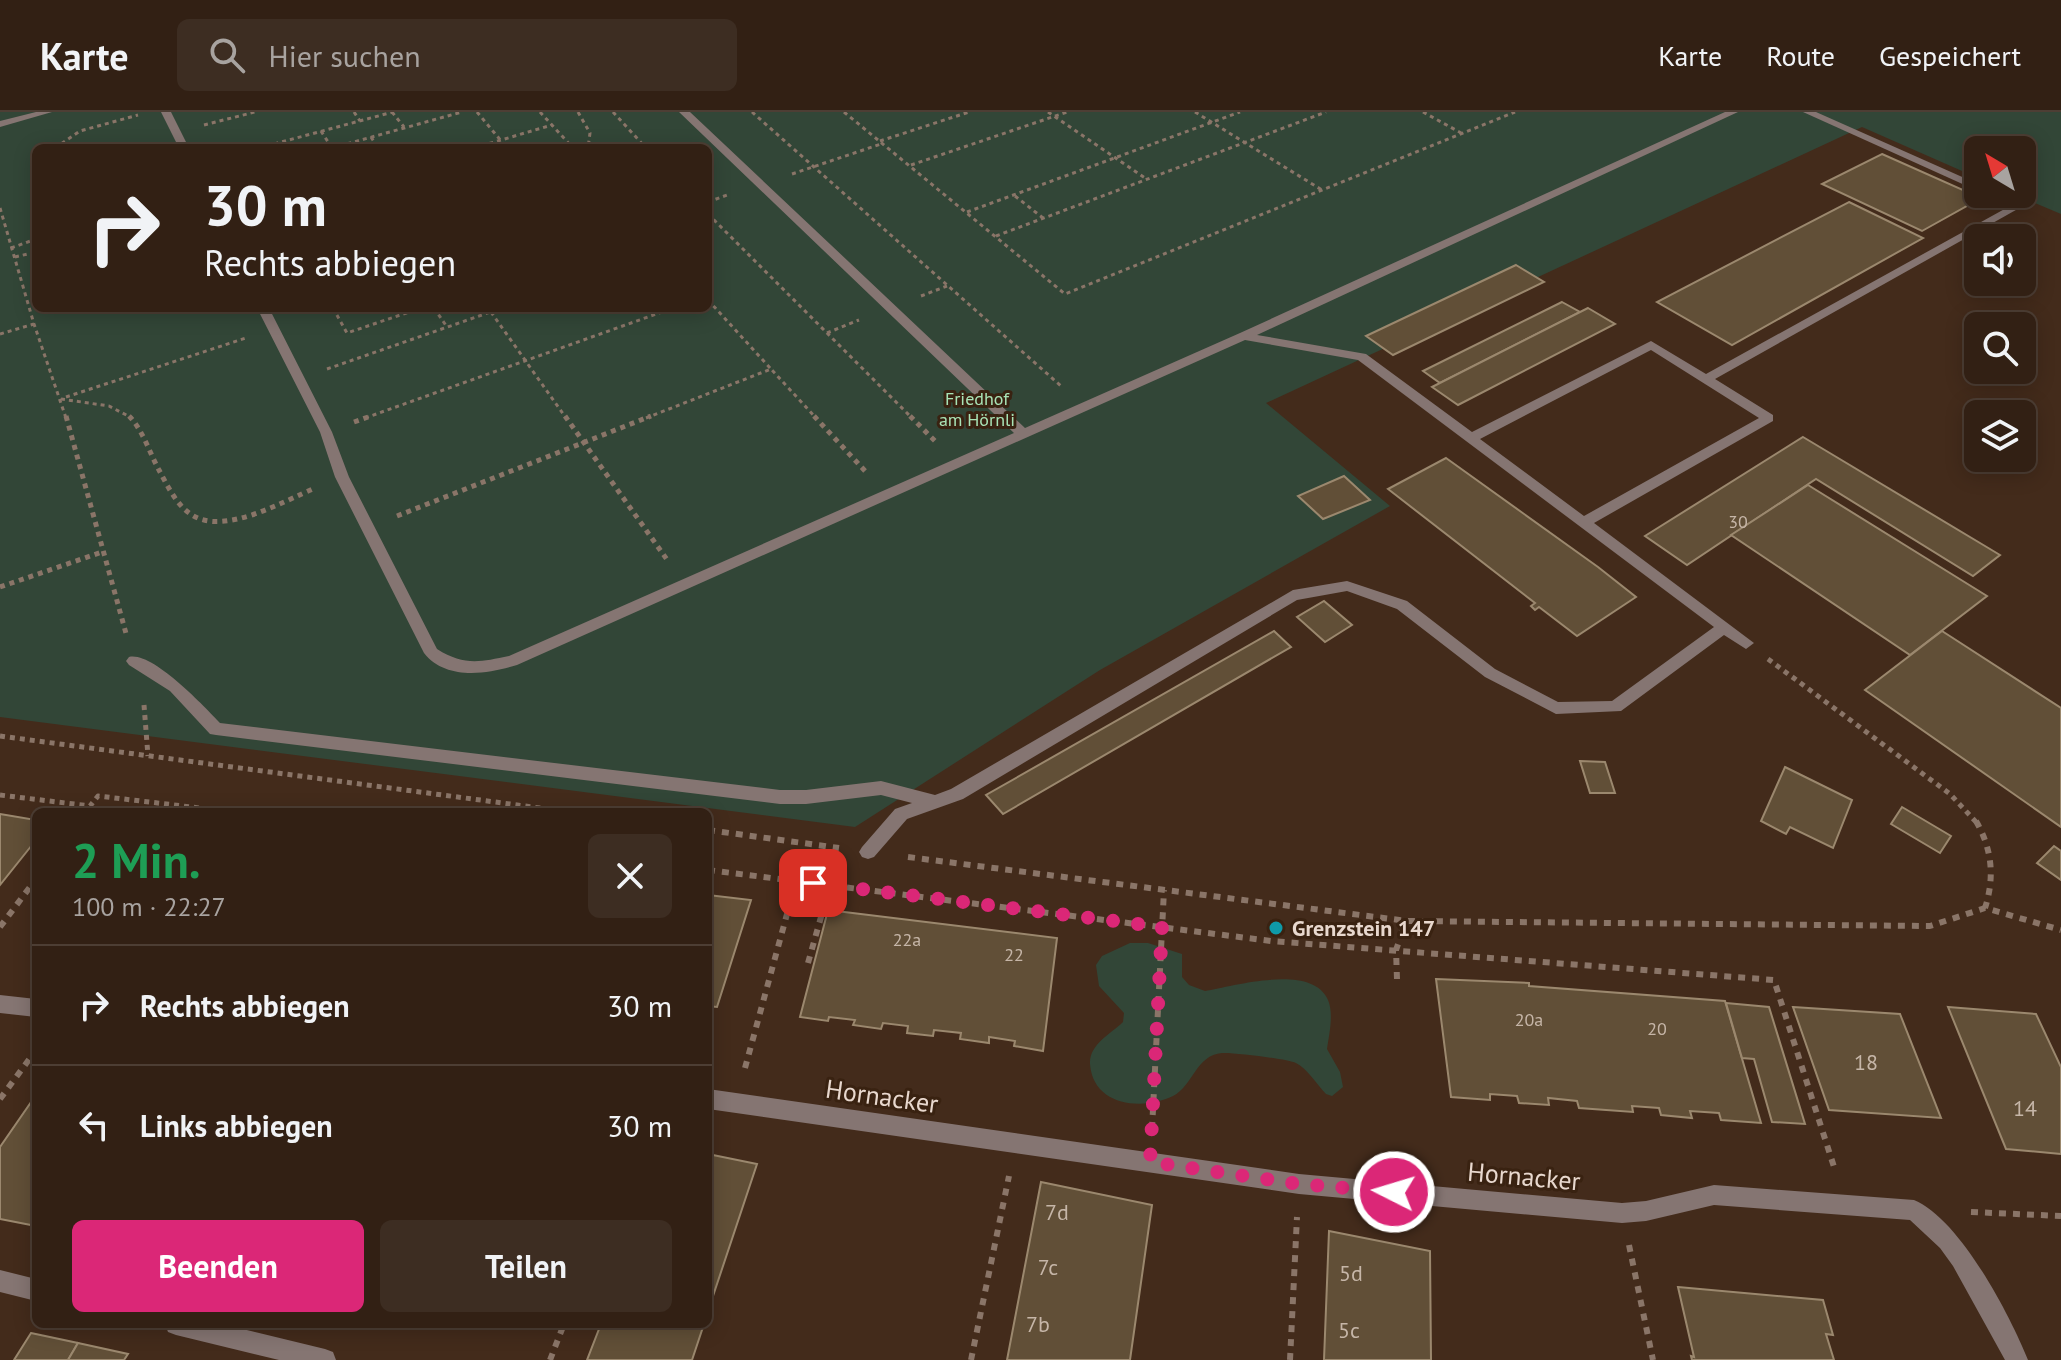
<!DOCTYPE html>
<html lang="de">
<meta charset="utf-8">
<style>
body{margin:0;font-family:"PT Sans",sans-serif;background:#3d2d22;color:#f1f3f6;height:100vh;display:flex;flex-direction:column;font-size:30px;white-space:nowrap}
*{box-sizing:border-box;margin:0}
p{font-size:26px;color:#a8a3a0}
.icon{flex:none;width:44px;height:44px;fill:none;stroke:currentColor;stroke-width:2;stroke-linecap:round;stroke-linejoin:round}
.map{position:relative;flex:1;overflow:hidden}
.details{position:absolute;left:32px;top:696px;width:680px;height:520px;display:flex;flex-direction:column;background:#322014;border-radius:12px;box-shadow:0 4px 20px #0003,0 0 0 2px #4d3e34}
.details>*{flex:none}
.top-card{position:absolute;left:32px;top:32px;width:680px;height:168px;border-radius:12px;box-shadow:0 4px 20px #0003,0 0 0 2px #4d3e34;background:#322014;color:#f1f3f6;overflow:hidden}
.needle{width:52px;rotate:322deg}
.buttons{position:absolute;left:1964px;top:24px;display:grid;gap:16px}
.buttons a{display:grid;place-items:center;width:72px;height:72px;border-radius:12px;background:#322014;box-shadow:0 4px 20px #0003,0 0 0 2px #4d3e34;font-size:40px}
.pin{position:absolute;display:grid;place-items:center;width:68px;height:68px;color:#fff;margin:-34px;border-radius:16px;box-shadow:0 4px 12px #0006}
.me{position:absolute;width:88px;margin:-44px;rotate:275deg;stroke-linejoin:round;filter:drop-shadow(0 0 6px #0008)}
.turn{display:flex;align-items:center;gap:28px;height:168px;padding:0 40px;font-size:36px}
.turn .icon{width:104px;height:104px;stroke-width:2.5}
.turn b{display:block;font-size:56px;line-height:68px}
.round{display:grid;place-items:center;flex:none;width:84px;height:84px;border-radius:12px;background:#3d2d22}
.overview{display:flex;align-items:center;justify-content:space-between;height:136px;padding:0 40px}
h1{font-size:48px;font-weight:600;line-height:60px;color:#1e9e55}
.button{display:flex;gap:16px;margin-top:auto;padding:16px 40px}
.button a{flex:1;height:92px;border-radius:12px;background:#db2777;color:#fff;font-size:32px;font-weight:600;line-height:92px;text-align:center}
.button a+a{background:#3d2d22;color:#f1f3f6}
ul{padding:0;list-style:none}
li{display:flex;align-items:center;gap:24px;height:120px;padding:0 40px;border-top:2px solid #4d3e34}
li div{flex:1}
li b{display:block;font-size:30px}
li em{font-style:normal}
header{display:flex;align-items:center;gap:48px;box-sizing:border-box;height:112px;padding:0 40px;background:#322014;border-bottom:2px solid #4d3e34}
header strong{font-size:38px}
nav{display:flex;gap:44px;margin-inline-start:auto;font-size:28px}
.search{width:560px;height:72px;background:#3d2d22;display:flex;align-items:center;gap:20px;box-sizing:border-box;padding:0 28px;border-radius:12px;color:#a8a3a0;font-size:30px}
.map>svg:first-child{display:block}
.green{fill:#324637;fill-rule:evenodd}
.building{fill:#614f37;stroke:#9b886e;stroke-width:2}
.lines{fill:none;stroke-linecap:round;stroke-linejoin:round}
.path-far2{stroke:#8a7568;stroke-width:3;stroke-dasharray:4 4;stroke-linecap:butt}
.path-far1{stroke:#8a7568;stroke-width:5;stroke-dasharray:5 5;stroke-linecap:butt}
.path{stroke:#8a7568;stroke-width:6;stroke-dasharray:7 7;stroke-linecap:butt}
.service{fill:#857572;fill-rule:evenodd}
.minor{fill:#857572;fill-rule:evenodd}
.route{stroke:#db2777;stroke-width:14;stroke-dasharray:0 25.2}
.culture-dot{fill:#0f9aa8;stroke:#392211;stroke-width:3}
.labels{text-anchor:middle;dominant-baseline:central;stroke-width:6;stroke-linejoin:round;paint-order:stroke}
.far-park-label{font-size:18px;fill:#a9e3b6;stroke:#392211}
.number-label{font-size:18px;fill:#c6b6a8}
.poi-label{font-size:22px;font-weight:bold;fill:#e8d8ce;stroke:#392211;text-anchor:start}
.near-number-label{font-size:22px;fill:#c6b6a8}
.near-street-label{font-size:26px;fill:#e8d8ce;stroke:#392211}
</style>
<header>
<strong>Karte</strong>
<div class="search"><svg class="icon" aria-label="search" viewBox="0 0 24 24"><circle cx="10" cy="10" r="6"/><path d="M15 15l6 6"/></svg>Hier suchen</div>
<nav><a>Karte</a><a>Route</a><a>Gespeichert</a></nav>
</header>
<div class="map">
<svg width="2061" height="1248" viewBox="0 0 2061 1248">
<rect width="100%" height="100%" fill="#432b1b"/>
<g class="green">
<path d="M0,0h2061v102l-47,-20h8v-44h-44v28l-116,-51 -596,276 124,103 -290,164 -245,157 -855,-110zM36,36h672v160h-672z"/>
<path d="M1130,831h18l34,11v23l7,8 16,6c29,-5 107,-28 123,9 6,14 1,35 -1,49l13,23 3,15 -11,9 -6,-2c-9,-9 -19,-26 -30,-31 -9,-4 -64,-11 -74,-10 -26,2 -29,33 -49,43 -31,15 -80,10 -83,-32 -1,-20 21,-30 33,-42l1,-9 -25,-27 -3,-21 6,-9z"/>
</g>
<g class="building">
<polygon points="1882,42 1981,86 1922,119 1822,72"/>
<polygon points="1849,90 1923,126 1732,233 1657,190"/>
<polygon points="1516,153 1544,170 1393,243 1366,224"/>
<polygon points="1562,190 1580,200 1440,271 1423,259"/>
<polygon points="1588,196 1615,212 1458,293 1432,275"/>
<polygon points="1803,325 2000,443 1973,464 1816,367 1687,453 1645,424"/>
<polygon points="1446,346 1598,455 1636,485 1577,524 1539,495 1535,498 1531,494 1535,491 1388,377"/>
<polygon points="1344,364 1370,388 1323,407 1298,384"/>
<polygon points="1808,373 1987,484 1910,543 1731,423"/>
<polygon points="1324,489 1352,513 1325,530 1297,505"/>
<polygon points="1274,519 1291,535 1003,702 986,683"/>
<polygon points="1942,519 2061,596 2061,715 1865,578"/>
<polygon points="1580,649 1605,650 1615,681 1590,681"/>
<polygon points="1785,655 1852,688 1833,736 1790,715 1786,722 1761,709"/>
<polygon points="1902,695 1951,724 1940,741 1891,712"/>
<polygon points="0,702 36,708 36,728 0,773"/>
<polygon points="2054,734 2061,739 2061,768 2037,751"/>
<polygon points="708,783 751,788 717,895 708,894"/>
<polygon points="828,798 1057,826 1043,939 1014,934 1015,929 989,925 989,931 960,927 961,921 934,918 933,924 907,921 908,914 883,911 881,917 853,913 855,908 829,905 828,909 800,905"/>
<polygon points="1436,867 1529,871 1529,874 1725,889 1761,1011 1721,1008 1719,1001 1690,999 1692,1006 1661,1003 1659,996 1632,994 1633,1000 1579,996 1577,989 1548,986 1549,993 1519,991 1517,984 1490,982 1490,988 1451,985"/>
<polygon points="1726,891 1769,895 1805,1012 1772,1010 1754,947 1742,946"/>
<polygon points="1793,895 1900,902 1941,1006 1829,998"/>
<polygon points="1948,895 2036,902 2061,955 2061,1042 2006,1037"/>
<polygon points="36,983 36,1114 0,1107 0,1035"/>
<polygon points="708,1042 757,1052 708,1199"/>
<polygon points="1041,1070 1152,1093 1130,1248 1007,1248"/>
<polygon points="1329,1119 1430,1139 1431,1248 1324,1248"/>
<polygon points="1678,1175 1823,1188 1833,1223 1826,1222 1834,1248 1692,1248 1691,1244 1694,1245"/>
<polygon points="601,1212 704,1212 692,1248 587,1248"/>
<polygon points="31,1221 78,1231 68,1248 14,1248"/>
<polygon points="78,1231 128,1242 124,1248 68,1248"/>
</g>
<g class="lines">
<g class="path-far2">
<polyline points="354,0 360,9"/>
<polyline points="392,0 404,15"/>
<polyline points="477,0 507,36"/>
<polyline points="540,0 573,36"/>
<polyline points="578,0 590,21 588,36"/>
<polyline points="613,0 646,36"/>
<polyline points="752,0 1061,274"/>
<polyline points="844,0 1065,182 1515,0"/>
<polyline points="1048,0 1145,66"/>
<polyline points="1195,0 1322,78"/>
<polyline points="1423,0 1463,22"/>
<polyline points="204,13 255,0"/>
<polyline points="321,19 332,36"/>
<polyline points="371,25 378,36"/>
<polyline points="880,29 969,0"/>
<polyline points="55,36 80,19 138,3"/>
<polyline points="259,36 393,0"/>
<polyline points="332,36 462,0"/>
<polyline points="474,36 552,13"/>
<polyline points="911,53 1067,0"/>
<polyline points="792,62 881,32"/>
<polyline points="1015,84 1043,106"/>
<polyline points="708,90 730,82"/>
<polyline points="0,96 34,212 66,306"/>
<polyline points="967,100 1240,0"/>
<polyline points="708,102 912,306"/>
<polyline points="996,124 1326,0"/>
<polyline points="11,136 36,127"/>
<polyline points="15,145 36,140"/>
<polyline points="921,184 947,174"/>
<polyline points="708,188 771,257"/>
<polyline points="333,196 347,221 421,196"/>
<polyline points="434,196 447,215"/>
<polyline points="491,200 566,306"/>
<polyline points="827,221 859,208"/>
<polyline points="0,222 34,212"/>
<polyline points="327,257 502,196"/>
<polyline points="66,285 246,226"/>
<polyline points="61,287 109,294 132,306"/>
<polyline points="365,306 673,196"/>
<polyline points="646,306 771,257 816,306"/>
</g>
<g class="path-far1">
<polyline points="66,304 127,525"/>
<path d="M129,304c14,14 21,38 30,54 8,15 18,36 33,45 32,21 92,-14 123,-27"/>
<polyline points="565,304 668,449"/>
<polyline points="814,304 866,360"/>
<polyline points="910,304 935,329"/>
<polyline points="354,310 371,304"/>
<polyline points="397,404 651,304"/>
<polyline points="0,475 102,440"/>
<polyline points="1768,547 1950,682 1977,711"/>
<polyline points="144,593 148,644"/>
<polyline points="0,624 570,700"/>
<polyline points="0,683 90,694 98,684 234,700"/>
</g>
<g class="path">
<path d="M1976,709c16,28 19,56 9,87"/>
<polyline points="708,718 839,736"/>
<polyline points="908,745 1407,809 1930,814 1985,796 2061,818"/>
<polyline points="708,758 1271,829 1774,868 1835,1058"/>
<polyline points="0,815 36,767"/>
<polyline points="808,851 830,773"/>
<polyline points="1397,867 1396,838 1406,810"/>
<polyline points="745,956 796,769"/>
<polyline points="0,987 36,938"/>
<polyline points="1152,1017 1164,778"/>
<polyline points="1971,1100 2061,1104"/>
<polyline points="1629,1133 1653,1248"/>
<polyline points="550,1248 564,1212"/>
<polyline points="971,1248 1009,1064"/>
<polyline points="1290,1248 1297,1105"/>
</g>
<g class="service">
<polygon points="36,0 52,0 0,15 0,9"/>
<polygon points="161,0 171,0 189,36 179,36"/>
<path d="M679,0h11l335,316 215,-95 485,-221h13l-481,223 109,19 106,78 179,-91 55,33 304,-168 -23,-12h13l23,12 -308,173 58,36v6l-179,102 160,120 -8,6 -22,-14 -103,76 -65,3 -71,-37 -88,-68 -50,-18 -50,9 -334,199 -56,20 -33,38 -6,2 -6,-2 -3,-5 3,-5 33,-38 17,-6 -31,-8 -75,9h-26l-564,-69 -6,-1 -40,-43 -41,-26 -3,-4 3,-4c23,-6 75,49 91,66l560,67h26l75,-9 54,14 16,-6 342,-199 54,-9 60,20 88,68 63,33 54,-1 102,-74 -356,-267 -113,-20 -728,325c-29,9 -71,16 -93,-12l-89,-176 -15,-45 -63,-124h12l63,124 17,45 88,172c27,17 43,13 72,7l505,-223zM1651,238l108,68 -175,98 -104,-77z"/>
<polygon points="1803,0 1816,0 1978,72 1978,79"/>
</g>
<g class="minor">
<polygon points="0,883 36,887 36,905 0,901"/>
<path d="M708,977l591,85 323,29 24,-2 68,-16 200,15c46,19 96,115 114,160h-23l-52,-94 -13,-18 -30,-28 -196,-15 -68,16 -24,2 -323,-29 -591,-85z"/>
<polygon points="0,1158 36,1167 36,1189 0,1180"/>
<polygon points="165,1212 222,1212 325,1237 333,1240 336,1248 279,1248 176,1223 168,1220"/>
</g>
</g>
<g class="lines">
<polyline class="route" points="813,771 1162,815 1150,1050 1299,1072 1394,1080"/>
</g>
<circle class="culture-dot" cx="1276" cy="816" r="8"/>
<g class="labels">
<g class="far-park-label">
<text x="977" y="286">Friedhof<tspan x="977" dy="21">am Hörnli</tspan></text>
</g>
<g class="number-label">
<text x="1738" y="409">30</text>
<text x="907" y="827">22a</text>
<text x="1014" y="842">22</text>
<text x="1529" y="907">20a</text>
<text x="1657" y="916">20</text>
</g>
<g class="poi-label">
<text x="1292" y="816">Grenzstein 147</text>
</g>
<g class="near-number-label">
<text x="1866" y="950">18</text>
<text x="2025" y="996">14</text>
<text x="1057" y="1100">7d</text>
<text x="1048" y="1155">7c</text>
<text x="1351" y="1161">5d</text>
<text x="1038" y="1212">7b</text>
<text x="1349" y="1218">5c</text>
</g>
<g class="near-street-label">
<text transform="translate(882 984) rotate(8)">Hornacker</text>
<text transform="translate(1524 1064) rotate(5)">Hornacker</text>
</g>
</g>
</svg>
<div class="buttons">
<a><svg class="needle" viewBox="-14 -14 28 28"><path d="M0-13l5 13h-10z" fill="#e53935"/><path d="M0 13l5-13h-10z" fill="#a8a3a0"/></svg></a>
<a><svg class="icon" aria-label="sound" viewBox="0 0 24 24"><path d="M4 9h4l5-4v14l-5-4H4zM17 9q2 3 0 6"/></svg></a>
<a><svg class="icon" aria-label="search" viewBox="0 0 24 24"><circle cx="10" cy="10" r="6"/><path d="M15 15l6 6"/></svg></a>
<a><svg class="icon" aria-label="layers" viewBox="0 0 24 24"><path d="M12 4l9 5-9 5-9-5zM3 14l9 5 9-5"/></svg></a>
</div>
<div class="pin" style="left:813px;top:771px;background:#d93025"><svg class="icon" aria-label="arrive" viewBox="0 0 24 24"><path d="M6 21V4h12l-3 4 3 4H6"/></svg></div>
<svg class="me" style="left:1394px;top:1080px" viewBox="-20 -20 40 40"><circle r="17" fill="#db2777" stroke="#fff" stroke-width="3"/><path d="M0-11L8 9 0 5-8 9z" fill="#fff"/></svg>
<div class="top-card">
<div class="turn"><svg class="icon" aria-label="right" viewBox="0 0 24 24"><path d="M7 20v-9h11M14 6l5 5-5 5"/></svg><div><b>30 m</b>Rechts abbiegen</div></div>
</div>
<section class="details">
<div class="overview"><div><h1>2 Min.</h1><p>100 m · 22:27</p></div><a class="round"><svg class="icon" aria-label="close" viewBox="0 0 24 24"><path d="M6 6l12 12M18 6L6 18"/></svg></a></div>
<ul>
<li><svg class="icon" aria-label="right" viewBox="0 0 24 24"><path d="M7 20v-9h11M14 6l5 5-5 5"/></svg><div><b>Rechts abbiegen</b></div><em>30 m</em></li>
<li><svg class="icon" aria-label="left" viewBox="0 0 24 24"><path d="M17 20v-9H6M10 6l-5 5 5 5"/></svg><div><b>Links abbiegen</b></div><em>30 m</em></li>
</ul>
<div class="button"><a>Beenden</a><a>Teilen</a></div>
</section>
</div>
